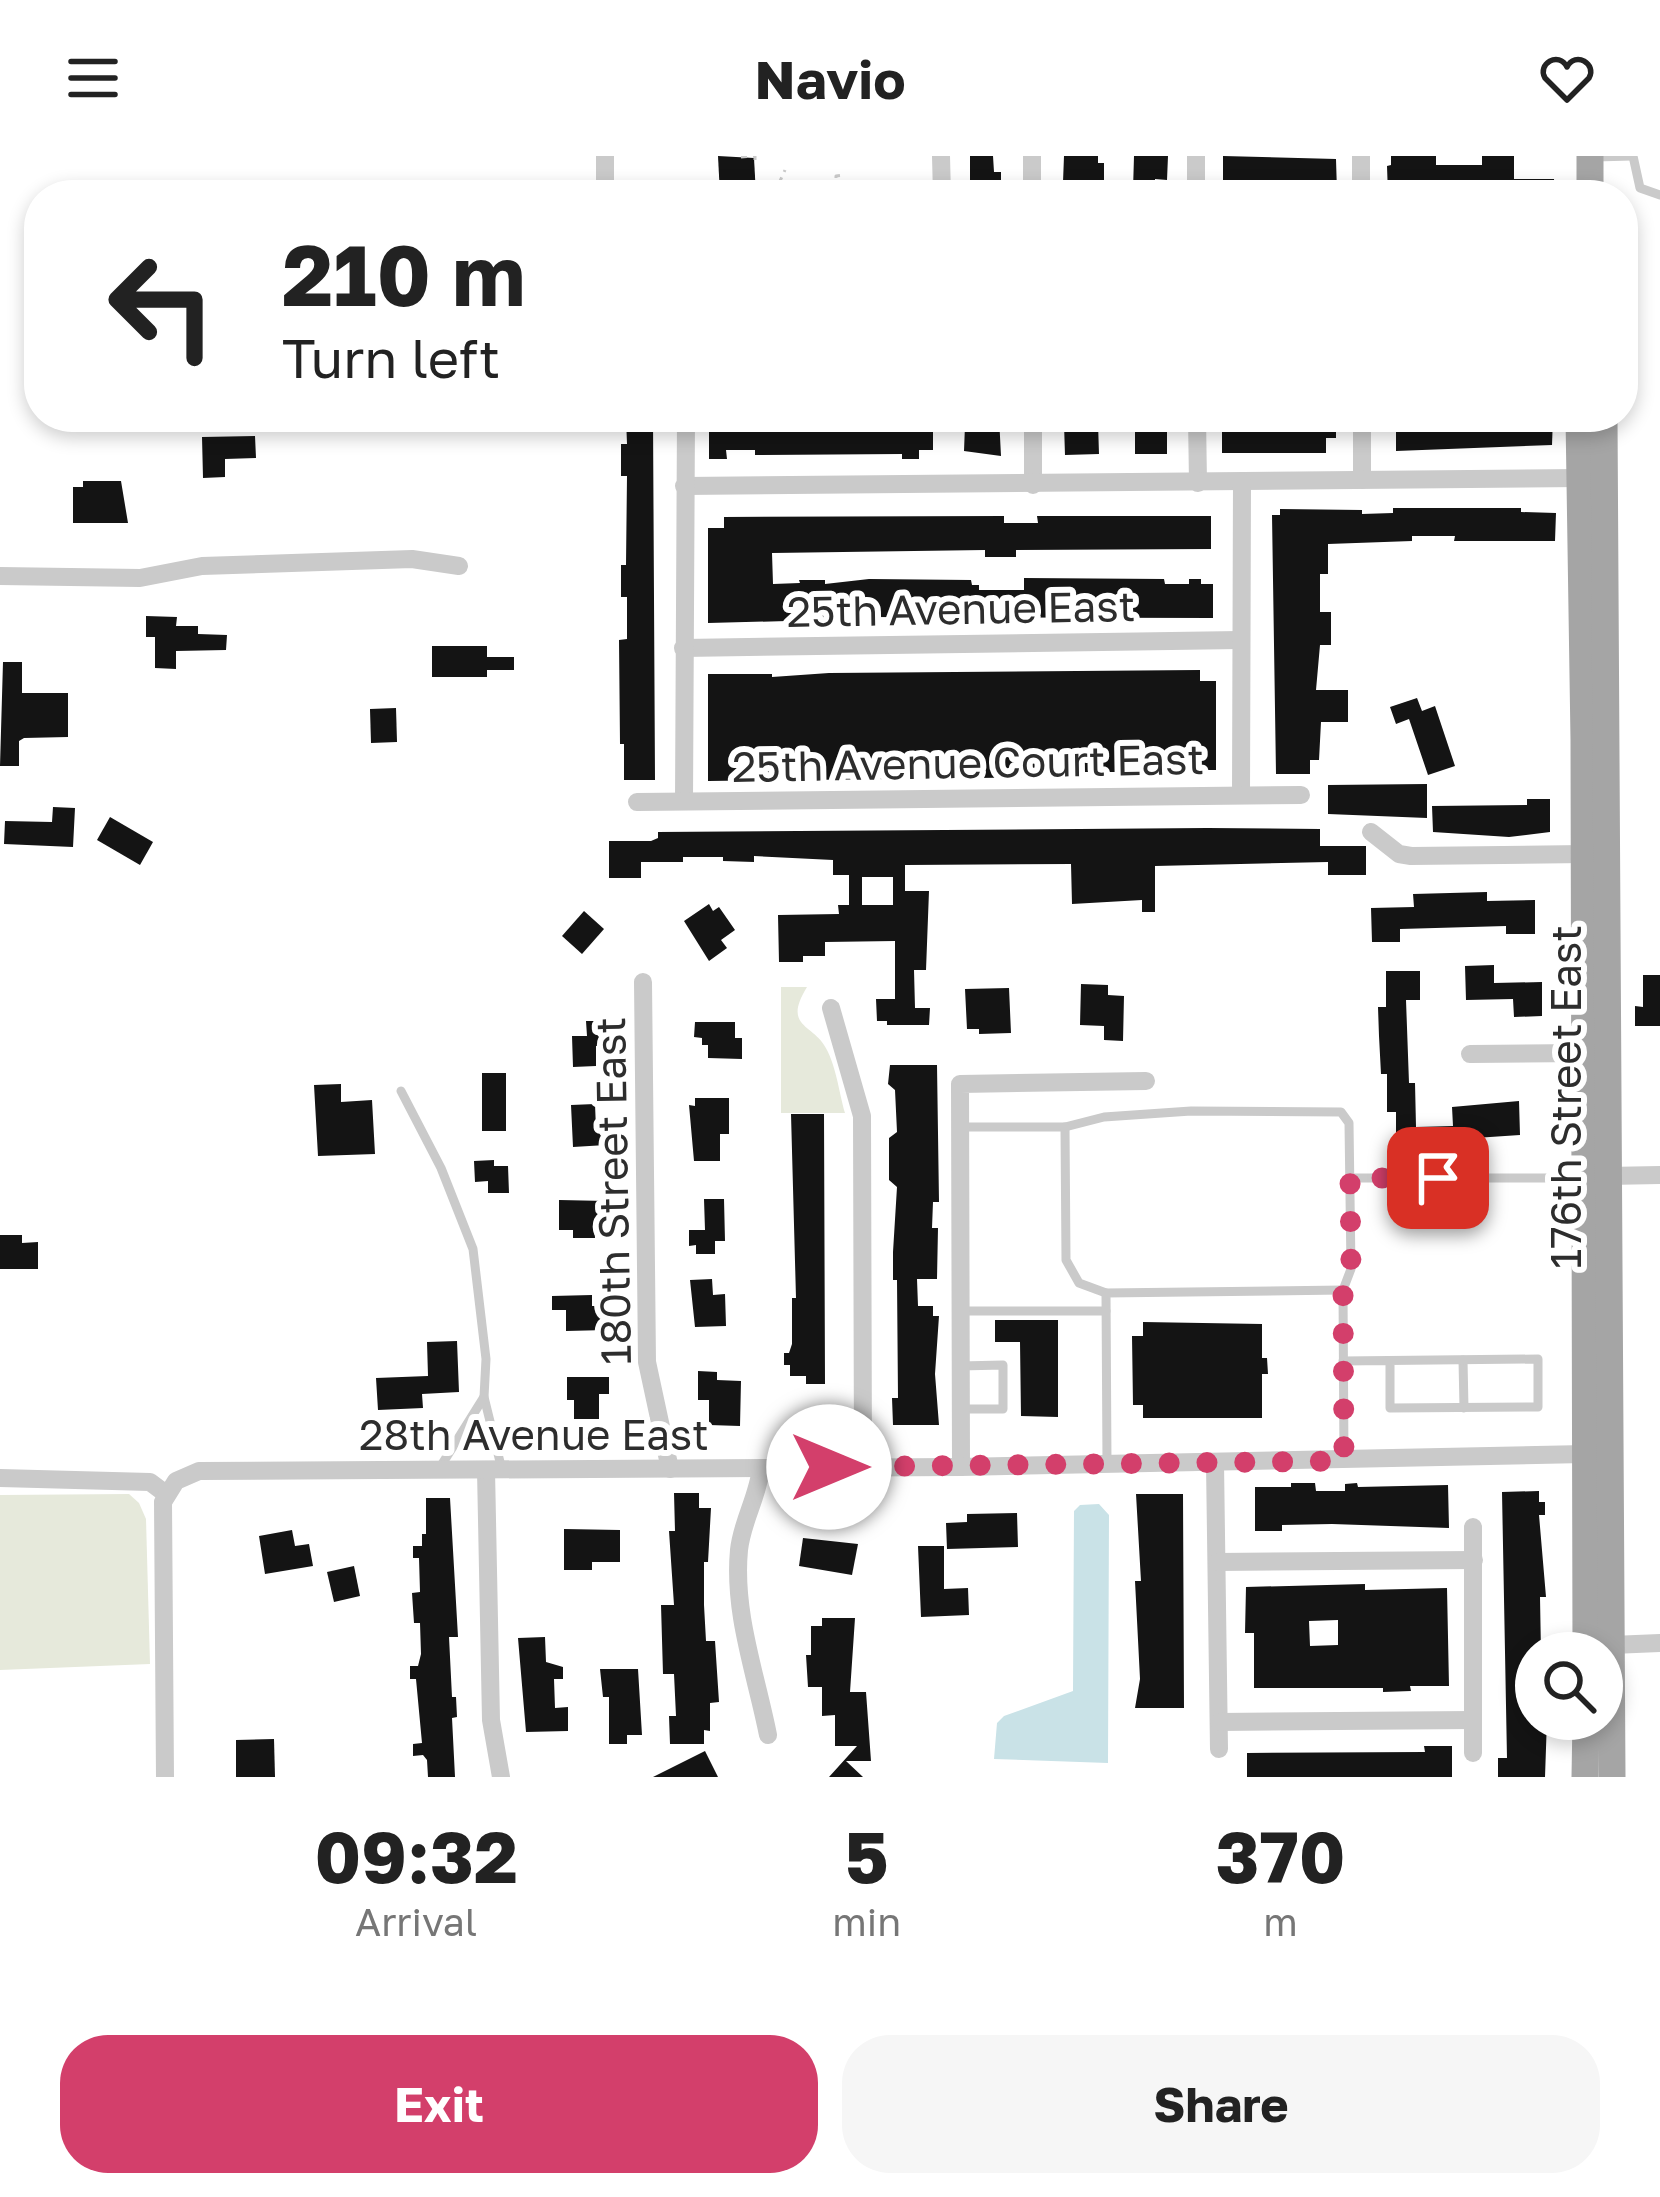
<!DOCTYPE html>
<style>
body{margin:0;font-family:"Golos Text",sans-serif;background:#f6f6f6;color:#222;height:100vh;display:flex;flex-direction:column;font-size:45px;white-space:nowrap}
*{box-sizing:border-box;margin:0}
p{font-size:39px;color:#767676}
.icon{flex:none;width:66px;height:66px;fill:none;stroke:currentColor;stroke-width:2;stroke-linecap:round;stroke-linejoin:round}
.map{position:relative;height:1621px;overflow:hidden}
.drawer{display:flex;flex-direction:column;background:#fff;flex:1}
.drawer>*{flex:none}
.hud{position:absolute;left:24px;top:24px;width:1614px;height:252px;border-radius:48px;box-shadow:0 6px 18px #0003;background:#fff;color:#222;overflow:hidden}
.tools{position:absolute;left:1515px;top:1476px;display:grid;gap:24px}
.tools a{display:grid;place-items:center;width:108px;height:108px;border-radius:50%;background:#fff;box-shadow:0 6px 18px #0003;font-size:60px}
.pin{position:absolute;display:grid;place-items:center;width:102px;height:102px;color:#fff;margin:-51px;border-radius:24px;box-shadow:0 6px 18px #0006}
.me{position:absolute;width:132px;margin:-66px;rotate:90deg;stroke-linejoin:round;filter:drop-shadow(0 0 9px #0008)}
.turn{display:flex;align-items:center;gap:42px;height:252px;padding:0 60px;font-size:54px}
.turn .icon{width:156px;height:156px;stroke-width:2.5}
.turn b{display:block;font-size:84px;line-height:102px}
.eta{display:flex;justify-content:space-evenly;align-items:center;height:204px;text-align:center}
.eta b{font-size:72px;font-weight:700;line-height:84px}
.primary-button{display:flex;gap:24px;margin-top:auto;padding:24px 60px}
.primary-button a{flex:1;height:138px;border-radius:48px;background:#d33f6b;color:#fff;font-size:48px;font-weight:700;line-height:138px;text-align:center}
.primary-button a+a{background:#f6f6f6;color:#222}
header{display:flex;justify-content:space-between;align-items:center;height:156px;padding:0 60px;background:#fff;font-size:54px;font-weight:700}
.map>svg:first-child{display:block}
.green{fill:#e6e9db}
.water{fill:#c9e2e7}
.building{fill:#141414;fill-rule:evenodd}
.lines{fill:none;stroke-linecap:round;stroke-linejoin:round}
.path{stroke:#cacaca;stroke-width:3;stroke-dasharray:6 6;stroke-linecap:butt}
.lane{stroke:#cacaca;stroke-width:9}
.street{stroke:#cacaca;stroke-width:18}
.primary{stroke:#a5a5a5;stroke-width:27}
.route{stroke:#d33f6b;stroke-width:21;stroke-dasharray:0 37.8}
.labels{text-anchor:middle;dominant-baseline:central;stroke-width:12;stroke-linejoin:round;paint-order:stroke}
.street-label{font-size:42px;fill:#2d2d2d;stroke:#fff}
</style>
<header><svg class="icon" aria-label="menu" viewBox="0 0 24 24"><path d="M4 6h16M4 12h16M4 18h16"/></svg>Navio<svg class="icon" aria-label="heart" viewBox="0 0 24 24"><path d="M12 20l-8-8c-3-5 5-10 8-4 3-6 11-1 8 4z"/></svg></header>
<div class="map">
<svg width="1660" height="1621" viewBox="0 0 1660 1621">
<rect width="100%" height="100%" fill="#fff"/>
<g class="green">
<path d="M781,831h26c-24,39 4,37 17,58 12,18 15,48 21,68h-64z"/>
<polygon points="129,1338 139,1347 146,1363 150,1508 0,1514 0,1339"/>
</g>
<polygon class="water" points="1099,1348 1109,1359 1108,1607 994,1603 997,1567 1004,1560 1073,1535 1074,1355 1080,1349"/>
<g class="building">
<polygon points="718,0 754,2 756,39 720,39"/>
<polygon points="970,0 993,0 994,16 1001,16 1001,39 970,39"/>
<polygon points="1064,0 1098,0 1098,7 1104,7 1104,38 1070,38 1070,26 1063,26"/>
<polygon points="1134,0 1168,0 1167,24 1155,23 1155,34 1133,34"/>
<polygon points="1223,0 1336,3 1337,36 1223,38"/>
<polygon points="1391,0 1436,0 1436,9 1482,9 1482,0 1514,0 1514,23 1554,23 1555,39 1388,39 1387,10 1391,9"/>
<polygon points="626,261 653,261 655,624 624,624 624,588 620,588 619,484 627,483 627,441 621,441 621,409 626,409 627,320 621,320 621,288 627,288"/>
<polygon points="760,261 784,261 784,267 830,265 830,261 917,261 917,264 933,265 933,294 919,294 919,303 902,303 902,298 755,299 755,294 726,294 727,303 709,303 709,266 760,265"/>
<polygon points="980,261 999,261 1001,300 964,295 965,269 980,269"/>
<polygon points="1396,261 1553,261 1552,289 1396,295"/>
<polygon points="1336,263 1336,282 1326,282 1326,297 1222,297 1222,264"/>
<polygon points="1098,267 1099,298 1065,299 1064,268"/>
<rect x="1135" y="267" width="32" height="31"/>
<polygon points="255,280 256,302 225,303 225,321 203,322 202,281"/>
<polygon points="83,325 121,325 128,367 73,367 73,331 83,331"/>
<polygon points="1393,352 1521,352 1521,356 1556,357 1555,385 1454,385 1455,380 1412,380 1412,385 1328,388 1328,418 1320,418 1320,456 1331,456 1331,489 1320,489 1316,534 1348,534 1348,566 1321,566 1319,604 1310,604 1310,618 1276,618 1272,359 1280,359 1280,353 1362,354 1362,358 1393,357"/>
<polygon points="1004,360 1004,367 1038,367 1037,360 1211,360 1211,393 1016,394 1016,401 985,401 985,394 772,397 773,428 800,427 799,424 825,424 825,428 869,423 971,424 972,429 979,429 979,434 1024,434 1024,422 1164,423 1165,428 1189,428 1189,423 1201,423 1201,428 1213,428 1213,462 865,461 866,466 833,467 833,462 787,462 787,465 708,467 708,372 724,372 724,361"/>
<polygon points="146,460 177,461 176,470 198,470 198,478 227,479 226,494 176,495 176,513 155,512 155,481 146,481"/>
<polygon points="432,490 487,490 487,501 514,501 514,514 487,514 487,521 432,521"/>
<polygon points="3,506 22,506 22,537 68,537 68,581 24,582 19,585 19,610 0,610"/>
<polygon points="1200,514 1200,525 1216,525 1216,614 1202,614 1202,619 1115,620 1115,616 1080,616 1080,620 1057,621 708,625 708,518 772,518 772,521 829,517"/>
<polygon points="1417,542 1422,555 1435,550 1455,610 1428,619 1409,563 1396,568 1390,551"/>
<polygon points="396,552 397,586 371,587 370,553"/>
<polygon points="1427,628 1427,662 1328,658 1328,629"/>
<polygon points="1527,643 1550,643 1550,676 1509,681 1433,676 1432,650 1527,649"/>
<polygon points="53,651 75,652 73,691 4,688 5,665 52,666"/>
<polygon points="110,661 153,686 140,709 97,684"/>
<path d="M1207,672l113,1v17h46v29h-38v-13l-173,4v46h-13v-12l-70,4 -1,-40 -166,1v26h24l-3,79h-12l1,38h15l-1,17h-42v-4h-10l-1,-22h19v-58l-70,1v14h-22v6h-24l-1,-47 61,-1 -1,-9h11v-30h-16v-15l-79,-4v6l-31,-1v-4h-40v5h-42v16h-32v-37h42l7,-3v-6zM862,721h31v28h-31z"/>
<polygon points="1487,736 1487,745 1535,744 1535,778 1506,778 1506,770 1400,773 1400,786 1372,786 1371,752 1414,751 1413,738"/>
<polygon points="709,748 713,755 719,751 735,774 721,784 727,792 709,805 684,765"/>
<polygon points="584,755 604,773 582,798 562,780"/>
<polygon points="1494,809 1494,827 1542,826 1542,860 1514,861 1513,843 1466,844 1465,810"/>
<polygon points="1386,815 1420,815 1420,844 1406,844 1409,927 1415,927 1416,971 1453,970 1452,951 1519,945 1520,979 1430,985 1430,999 1396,1000 1396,956 1387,956 1387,918 1381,918 1379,880 1378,851 1386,851"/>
<polygon points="1643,819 1660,819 1660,870 1635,870 1635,850 1643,851"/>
<polygon points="1081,828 1108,829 1108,839 1124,840 1123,885 1104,884 1104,870 1080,869"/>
<polygon points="1009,832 1011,877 979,878 979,873 967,873 965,833"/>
<polygon points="586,865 605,865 605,890 596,890 596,910 573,911 572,880 587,880"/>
<polygon points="695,866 735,866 735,882 742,882 742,903 708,902 708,889 702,889 702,882 694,881"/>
<polygon points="890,909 937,909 939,1046 933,1046 932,1072 938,1072 937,1123 917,1123 918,1150 933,1150 933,1160 939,1160 935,1218 939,1269 893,1269 892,1242 898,1242 897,1124 893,1124 893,1096 897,1031 889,1024 889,982 897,976 895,934 888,928"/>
<rect x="482" y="917" width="24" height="58"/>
<polygon points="341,928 341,946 372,944 375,998 318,1000 314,929"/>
<polygon points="695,942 729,942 729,978 720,978 720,1005 694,1005 689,949 695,950"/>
<polygon points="595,948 596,973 606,973 606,989 573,991 571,949"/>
<polygon points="791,958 824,958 825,1228 806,1228 806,1220 790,1220 790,1209 784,1209 784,1197 789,1197 792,1188 792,1142 796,1142"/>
<polygon points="494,1004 494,1010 508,1010 509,1037 488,1037 488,1025 475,1026 474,1005"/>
<polygon points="704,1043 724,1043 725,1085 715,1085 715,1098 696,1098 696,1089 689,1090 689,1074 705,1074"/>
<polygon points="559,1044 607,1045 607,1063 594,1063 595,1082 573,1082 573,1074 559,1074"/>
<polygon points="0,1079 22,1079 22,1087 38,1086 38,1113 0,1113"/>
<polygon points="712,1123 713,1139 725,1138 726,1170 695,1171 690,1124"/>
<polygon points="592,1139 592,1150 598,1150 599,1158 607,1158 607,1174 566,1175 566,1154 552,1154 552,1140"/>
<polygon points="995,1164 1058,1164 1058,1261 1021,1260 1020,1186 995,1186"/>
<polygon points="1143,1166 1262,1168 1262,1202 1267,1202 1268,1218 1262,1218 1262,1262 1143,1262 1143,1249 1133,1249 1132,1180 1143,1180"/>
<polygon points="457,1185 459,1236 422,1238 423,1252 378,1254 376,1222 428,1220 427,1186"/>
<polygon points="698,1215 717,1216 717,1224 741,1225 740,1270 709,1269 709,1244 698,1244"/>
<polygon points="567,1221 609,1221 609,1238 599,1238 599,1263 574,1263 574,1244 567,1244"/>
<polygon points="1291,1327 1315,1327 1316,1335 1345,1335 1345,1328 1357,1327 1358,1331 1448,1329 1449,1372 1332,1368 1282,1369 1282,1375 1255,1375 1255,1331 1291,1331"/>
<polygon points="1539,1335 1539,1346 1545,1346 1545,1359 1539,1359 1546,1441 1540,1441 1541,1497 1536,1497 1536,1563 1547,1563 1545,1621 1498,1621 1498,1602 1507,1602 1502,1336"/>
<polygon points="674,1337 699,1337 699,1352 711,1352 708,1406 704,1406 704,1449 706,1485 715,1485 719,1546 710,1547 710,1575 704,1574 704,1588 670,1588 669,1560 676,1560 674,1518 663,1518 661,1449 674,1449 669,1375 675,1375"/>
<polygon points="1136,1338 1183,1338 1184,1552 1135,1552 1140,1523 1135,1425 1141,1425"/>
<polygon points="426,1342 450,1342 458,1481 449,1481 452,1541 456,1541 457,1561 452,1562 455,1621 428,1621 427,1604 423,1599 413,1600 413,1588 422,1587 416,1523 410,1523 410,1510 418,1510 421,1498 420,1467 414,1467 412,1437 420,1436 419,1402 413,1402 413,1390 422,1390 422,1378 426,1378"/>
<polygon points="1017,1357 1018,1391 947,1393 946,1367 967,1366 967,1358"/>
<polygon points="564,1373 620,1374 620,1406 592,1406 592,1414 564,1414"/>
<polygon points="292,1374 295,1390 309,1388 313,1410 265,1418 259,1380"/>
<polygon points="803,1382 858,1388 852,1419 799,1410"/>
<polygon points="918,1390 944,1390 944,1433 968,1432 969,1459 921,1461"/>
<polygon points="354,1410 360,1440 334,1446 327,1416"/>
<path d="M1365,1428v6l82,-2 2,98h-39l1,5 -28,1v-4h-129v-55h-9l1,-46zM1338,1464v25l-28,1 -1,-25z"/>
<polygon points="822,1462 855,1462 850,1536 866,1536 871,1605 846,1605 863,1621 829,1621 857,1590 835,1590 835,1559 822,1560 822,1531 808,1531 806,1499 811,1499 811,1470 822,1470"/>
<polygon points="545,1481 546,1506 563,1511 563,1523 554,1523 555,1552 568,1551 568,1575 526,1576 518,1482"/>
<polygon points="600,1513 638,1513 642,1579 627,1579 627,1588 609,1588 609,1541 603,1541"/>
<polygon points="274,1583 275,1621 236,1621 236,1584"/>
<polygon points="1424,1590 1452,1590 1452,1621 1247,1621 1247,1597 1425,1596"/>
<polygon points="705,1595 718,1621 653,1621"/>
</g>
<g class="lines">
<g class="path">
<polyline points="741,1 755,0 755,10"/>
<polyline points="836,34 836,20 845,19"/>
<polyline points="757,39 758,33"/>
<polyline points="780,39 780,25 785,14"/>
<polyline points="792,39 792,32 803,32"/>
<polyline points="814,39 814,33 823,31"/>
</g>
<g class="lane">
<polyline points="1633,0 1640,32 1660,39"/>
<polyline points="1595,1 1632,0"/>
<polyline points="401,935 441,1012 473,1093 486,1203 484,1241 502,1314"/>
<polyline points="960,971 1065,971 1104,961 1191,955 1341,956 1349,967 1351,1113 1343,1134 1344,1305"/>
<polyline points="1065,971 1066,1104 1079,1127 1106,1137"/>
<polyline points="1350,1022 1578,1022"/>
<polyline points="961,1155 1106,1155"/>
<polyline points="1463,1204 1464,1252"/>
<polyline points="1343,1205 1538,1203 1538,1251 1390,1252 1390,1205"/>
<polyline points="960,1210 1003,1209 1003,1253 962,1253"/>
<polyline points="1107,1308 1106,1137 1343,1134"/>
<polyline points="439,1313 484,1241"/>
</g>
<g class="street">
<polyline points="941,0 942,39"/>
<polyline points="1032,0 1032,39"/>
<polyline points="1196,0 1196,39"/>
<polyline points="1361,0 1361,39"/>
<polyline points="605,39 605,0"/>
<polyline points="1033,261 1033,329"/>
<polyline points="1197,261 1198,327"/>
<polyline points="1362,261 1362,324"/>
<polyline points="684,330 1581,322"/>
<polyline points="0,420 140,422 202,410 412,403 459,410"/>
<polyline points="683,492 1240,484"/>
<polyline points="1241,639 1242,326"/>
<polyline points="684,645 686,261"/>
<polyline points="637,646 1301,639"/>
<polyline points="1371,676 1399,698 1411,700 1585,698"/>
<polyline points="643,826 647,1206 670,1313"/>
<polyline points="831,852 862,960 863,1310"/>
<polyline points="1470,898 1583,897"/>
<polyline points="1607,1020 1660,1019"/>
<polyline points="1215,1307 1219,1593"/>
<polyline points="961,1311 960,928 1146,925"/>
<path d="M761,1312c-3,29 -19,53 -22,82 -6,63 17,124 29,185"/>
<polyline points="486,1314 491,1564 501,1621"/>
<polyline points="0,1322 150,1326 166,1338"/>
<polyline points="1217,1406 1474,1404"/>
<polyline points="1612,1489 1660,1487"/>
<polyline points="1219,1566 1473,1564"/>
<polyline points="1473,1597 1473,1371"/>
<polyline points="165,1621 163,1346 176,1325 199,1315 961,1311 1585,1298"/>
</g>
<g class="primary">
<polyline points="1590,39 1590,0"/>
<polyline points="1579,261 1584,584 1586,1497"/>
<polyline points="1604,261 1612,1621"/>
<polyline points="1585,1621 1586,1563"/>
</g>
</g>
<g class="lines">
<polyline class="route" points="829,1311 1344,1305 1343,1134 1351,1113 1350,1022 1438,1022"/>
</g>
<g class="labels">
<g class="street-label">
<text transform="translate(961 452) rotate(-1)">25th Avenue East</text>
<text transform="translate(968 606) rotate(-1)">25th Avenue Court East</text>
<text transform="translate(1565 941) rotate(-90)">176th Street East</text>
<text transform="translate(612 1035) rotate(-91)">180th Street East</text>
<text x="534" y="1278">28th Avenue East</text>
</g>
</g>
</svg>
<div class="tools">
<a><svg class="icon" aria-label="search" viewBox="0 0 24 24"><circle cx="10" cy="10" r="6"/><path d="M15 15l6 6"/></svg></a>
</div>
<div class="pin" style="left:1438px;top:1022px;background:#d93025"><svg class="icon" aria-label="arrive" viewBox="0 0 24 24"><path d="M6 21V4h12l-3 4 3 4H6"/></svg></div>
<svg class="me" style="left:829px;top:1311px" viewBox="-20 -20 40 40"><circle r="19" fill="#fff"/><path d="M0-13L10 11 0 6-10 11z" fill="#d33f6b"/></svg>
<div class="hud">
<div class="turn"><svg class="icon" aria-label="left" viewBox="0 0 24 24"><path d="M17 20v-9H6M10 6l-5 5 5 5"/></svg><div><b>210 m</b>Turn left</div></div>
</div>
</div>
<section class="drawer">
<div class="eta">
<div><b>09:32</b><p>Arrival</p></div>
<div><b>5</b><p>min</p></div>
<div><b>370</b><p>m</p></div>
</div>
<div class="primary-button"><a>Exit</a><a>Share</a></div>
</section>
